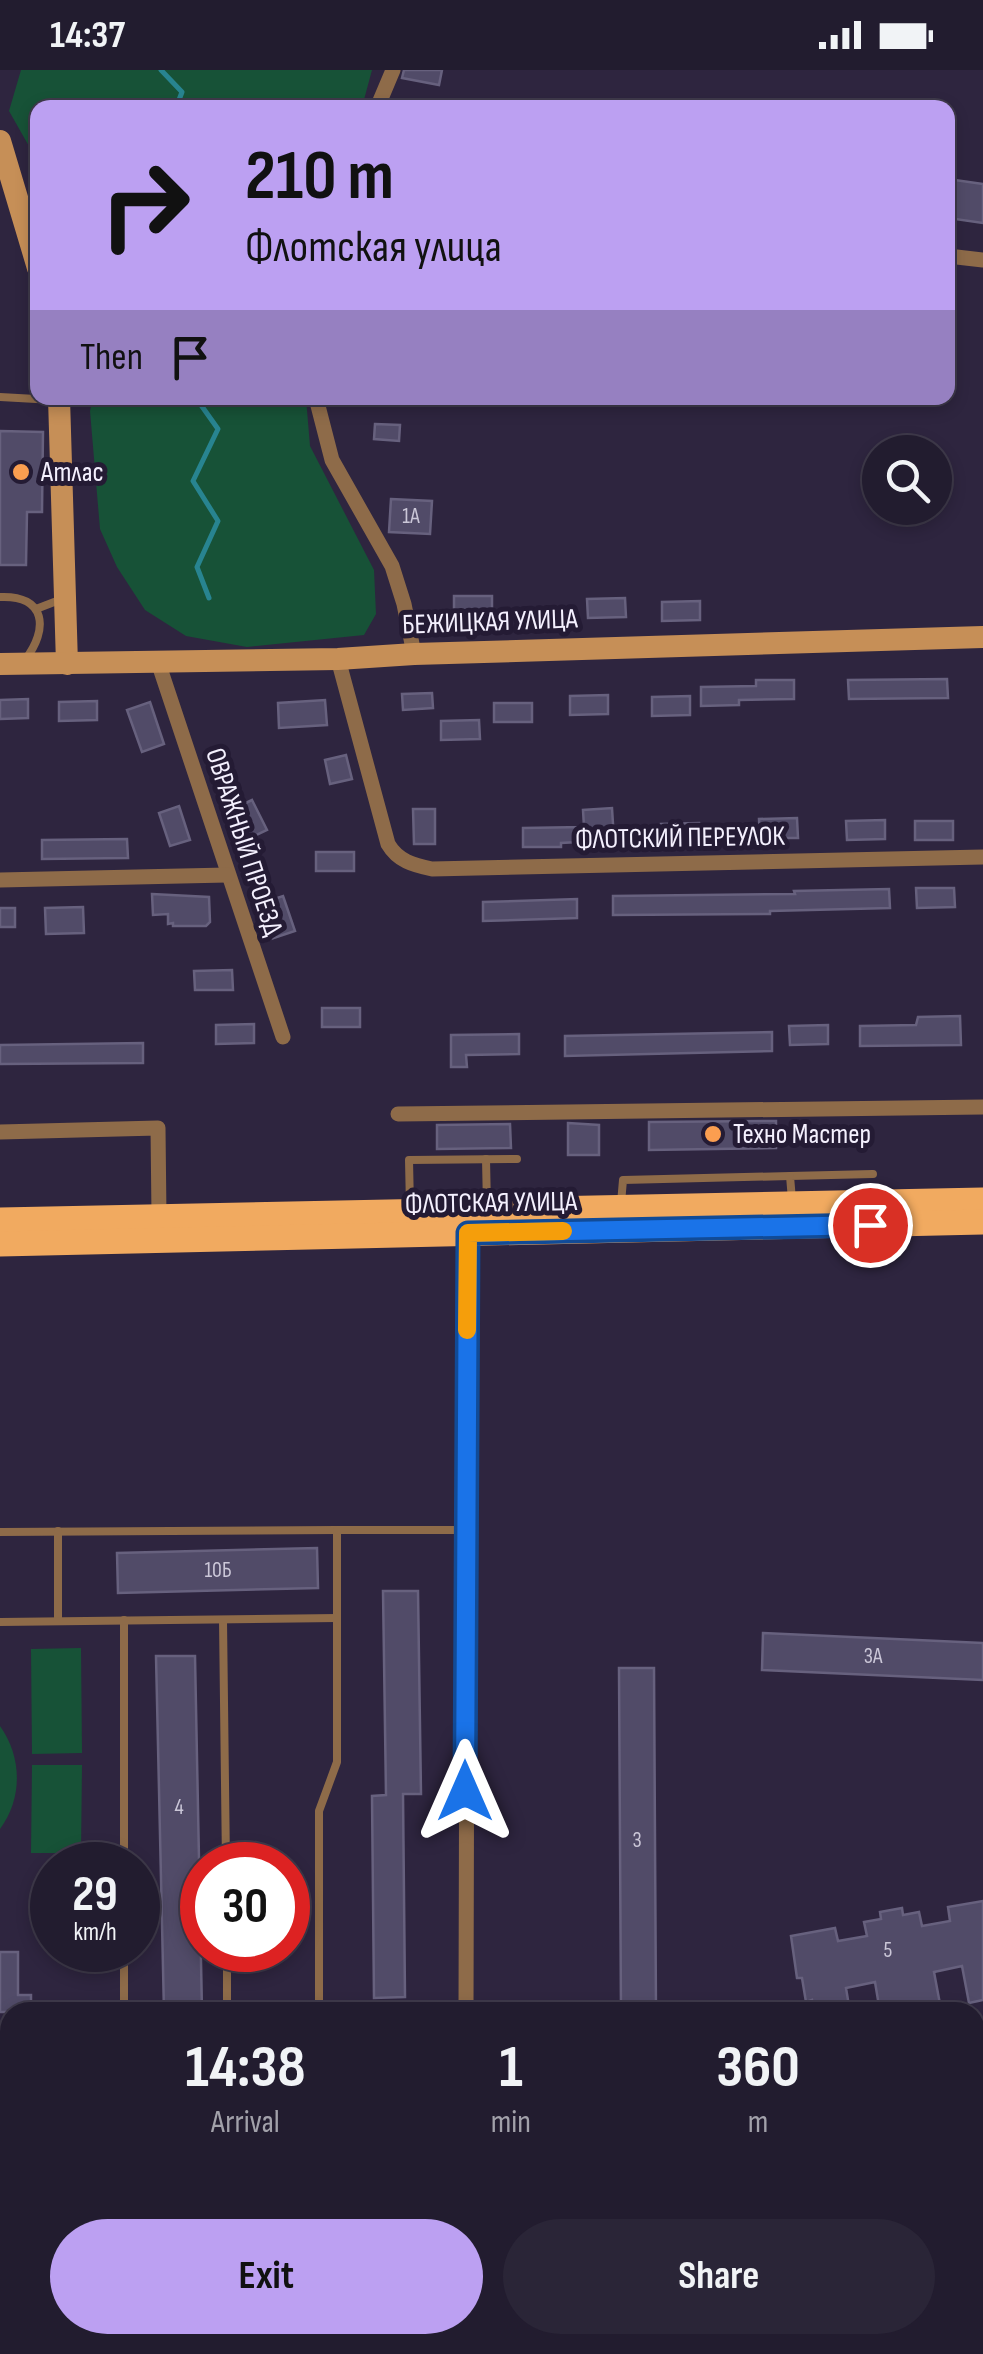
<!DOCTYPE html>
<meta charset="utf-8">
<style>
body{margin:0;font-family:"Sofia Sans Condensed",sans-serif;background:#2a2537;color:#f1f3f6;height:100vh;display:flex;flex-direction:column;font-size:38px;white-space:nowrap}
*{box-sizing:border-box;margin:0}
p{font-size:32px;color:#a2a1aa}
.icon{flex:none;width:55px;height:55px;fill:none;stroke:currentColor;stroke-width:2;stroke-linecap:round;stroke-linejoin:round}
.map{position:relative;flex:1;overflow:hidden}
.sheet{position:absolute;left:0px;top:1932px;width:985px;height:352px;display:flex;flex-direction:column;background:#221c2f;border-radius:30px 30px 0 0;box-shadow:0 5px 15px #0003,0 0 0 2px #3f3a4b}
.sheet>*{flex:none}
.top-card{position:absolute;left:30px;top:30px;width:925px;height:305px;border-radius:20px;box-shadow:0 5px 15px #0003,0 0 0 2px #3f3a4b;background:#bca0f2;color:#111;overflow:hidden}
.controls{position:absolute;left:862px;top:365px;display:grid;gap:20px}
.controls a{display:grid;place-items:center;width:90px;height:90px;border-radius:50%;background:#221c2f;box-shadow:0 5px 15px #0003,0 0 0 2px #3f3a4b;font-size:50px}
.speed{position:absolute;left:30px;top:1772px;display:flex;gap:20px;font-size:50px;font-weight:700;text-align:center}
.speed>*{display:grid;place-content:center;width:130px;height:130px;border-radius:50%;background:#221c2f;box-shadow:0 5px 15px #0003,0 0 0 2px #3f3a4b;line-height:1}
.speed small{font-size:25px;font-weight:400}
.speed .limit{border:15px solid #d22;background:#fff;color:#111}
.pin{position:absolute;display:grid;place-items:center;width:85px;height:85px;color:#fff;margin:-42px;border:5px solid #fff;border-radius:50%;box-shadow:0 2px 10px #0007}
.me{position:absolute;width:110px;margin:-55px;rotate:0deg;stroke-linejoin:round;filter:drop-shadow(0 0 8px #0008)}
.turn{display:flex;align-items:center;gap:35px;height:210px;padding:0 50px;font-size:45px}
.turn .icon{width:130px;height:130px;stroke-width:2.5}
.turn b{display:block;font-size:70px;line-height:85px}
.then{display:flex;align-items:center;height:95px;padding:0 50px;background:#0003;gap:20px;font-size:38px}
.eta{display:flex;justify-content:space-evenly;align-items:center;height:170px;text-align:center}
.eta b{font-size:60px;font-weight:700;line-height:70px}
.primary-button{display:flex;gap:20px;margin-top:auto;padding:20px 50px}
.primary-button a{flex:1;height:115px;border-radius:60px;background:#bca0f2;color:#111;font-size:40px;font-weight:700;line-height:115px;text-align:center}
.primary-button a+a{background:#2a2537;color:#f1f3f6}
.status{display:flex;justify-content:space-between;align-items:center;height:70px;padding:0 50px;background:#221c2f;direction:ltr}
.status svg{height:28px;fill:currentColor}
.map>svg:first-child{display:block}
.green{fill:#175237}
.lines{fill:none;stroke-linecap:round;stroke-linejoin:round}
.stream{stroke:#288490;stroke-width:5}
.building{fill:#514b68;stroke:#67617e;stroke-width:2.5}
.lane{stroke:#8e6b49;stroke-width:8}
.street{stroke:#8e6b49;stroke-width:15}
.secondary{stroke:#c68f57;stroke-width:22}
.primary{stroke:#f1aa60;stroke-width:25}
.route-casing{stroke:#114b97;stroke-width:25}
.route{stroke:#1a73e8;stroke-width:18}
.slow{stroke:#f59e0b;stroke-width:18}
.poi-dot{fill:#fb9e50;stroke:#241b34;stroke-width:4}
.labels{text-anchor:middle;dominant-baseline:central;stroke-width:10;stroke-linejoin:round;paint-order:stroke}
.number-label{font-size:22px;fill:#cbc7d8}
.poi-label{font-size:28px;fill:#f4f0fe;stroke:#241b34;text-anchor:start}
.street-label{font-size:28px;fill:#f4f0fe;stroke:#241b34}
</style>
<div class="status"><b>14:37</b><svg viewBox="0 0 49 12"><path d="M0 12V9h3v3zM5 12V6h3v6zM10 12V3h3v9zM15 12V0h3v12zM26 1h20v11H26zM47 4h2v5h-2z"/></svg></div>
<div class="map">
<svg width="983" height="2284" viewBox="0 0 983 2284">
<rect width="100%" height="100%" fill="#2e253f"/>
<g class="green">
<polygon points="21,0 372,0 362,37 38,38 37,101 30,78 9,41"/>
<polygon points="93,328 306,328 310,376 374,500 376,544 364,565 247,577 186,566 145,540 117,497 100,459 90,341"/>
<polygon points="81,1578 82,1683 32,1684 31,1579"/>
<path d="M0,1656c22,31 23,72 0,103z"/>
<polygon points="32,1695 82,1695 81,1783 31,1783"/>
</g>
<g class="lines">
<g class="stream">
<polyline points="161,0 182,22 176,38"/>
<polyline points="196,328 218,359 193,411 218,451 197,497 209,528"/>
</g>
</g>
<g class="building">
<polygon points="404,0 442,0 439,15 402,8"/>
<polygon points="948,109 983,114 983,153 948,148"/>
<polygon points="375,354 400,355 399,371 374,369"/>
<polygon points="0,361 43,362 42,442 27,442 26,495 0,495"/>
<polygon points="391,429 432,431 430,464 389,462"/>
<rect x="454" y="526" width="38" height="19"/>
<polygon points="625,528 626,547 588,548 587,529"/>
<polygon points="700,531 700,550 662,551 662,532"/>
<polygon points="947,609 948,628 849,629 848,610"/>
<polygon points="756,610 794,610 794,629 739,630 739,635 701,636 701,617 756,616"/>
<polygon points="432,623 433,638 403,640 402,624"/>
<polygon points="608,625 608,644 570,645 570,626"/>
<polygon points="690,626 690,645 652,646 652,627"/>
<polygon points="28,629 28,648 0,649 0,630"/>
<polygon points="325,630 327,655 279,658 278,633"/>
<polygon points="97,631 97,650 59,651 59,632"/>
<polygon points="150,632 164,674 142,682 127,640"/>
<rect x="494" y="633" width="38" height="19"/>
<polygon points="479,650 480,669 441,670 441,651"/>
<polygon points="346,685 352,709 330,714 325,690"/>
<polygon points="252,730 267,760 246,770 231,740"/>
<polygon points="179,736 190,770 170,776 159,743"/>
<polygon points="612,738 614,770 561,773 561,777 523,777 523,758 584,757 583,740"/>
<polygon points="413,739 435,739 435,774 414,774"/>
<polygon points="797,748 798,768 760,768 759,749"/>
<polygon points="885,750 885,769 847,770 846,751"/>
<rect x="915" y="751" width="38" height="19"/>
<polygon points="699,753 700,772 662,773 661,754"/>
<polygon points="127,769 128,788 42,789 42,770"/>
<rect x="316" y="782" width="38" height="19"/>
<polygon points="916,818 954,818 955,837 917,838"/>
<polygon points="889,819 890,838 770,841 770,844 613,845 613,826 795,824 794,821"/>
<polygon points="152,824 209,827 210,852 206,856 173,856 173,853 168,854 168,844 153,845"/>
<polygon points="283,826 295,861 265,871 253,836"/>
<polygon points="577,829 577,848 483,851 483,832"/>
<polygon points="83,837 84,863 46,864 45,838"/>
<rect x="0" y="838" width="15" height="19"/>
<polygon points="232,900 233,920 195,920 194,901"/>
<rect x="322" y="938" width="38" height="19"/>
<polygon points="960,946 961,975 860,976 860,956 916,955 918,947"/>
<polygon points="254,954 254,973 216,974 216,955"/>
<polygon points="828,955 828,974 790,975 789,956"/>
<polygon points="772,962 772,981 565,986 565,966"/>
<polygon points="519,964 519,984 466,985 467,997 451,997 451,965"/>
<polygon points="143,973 143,993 0,994 0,975"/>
<polygon points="776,1051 776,1078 649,1080 649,1052"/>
<polygon points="568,1053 599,1055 599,1085 568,1085"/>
<polygon points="510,1054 511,1078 437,1079 437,1055"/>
<polygon points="317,1478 318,1518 118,1523 117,1483"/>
<polygon points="383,1521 418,1521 421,1724 403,1724 405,1927 374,1928 372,1726 386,1725"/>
<polygon points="763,1563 983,1573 983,1610 762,1600"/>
<polygon points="156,1586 195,1586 202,1942 164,1942"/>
<polygon points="619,1598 654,1598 656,1942 621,1942"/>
<polygon points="983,1831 983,1930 969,1933 962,1896 934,1902 940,1934 936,1935 937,1940 880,1942 875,1912 846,1918 850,1942 814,1942 812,1930 806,1932 802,1908 797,1908 791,1866 835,1858 838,1871 867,1866 864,1852 881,1849 880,1842 902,1838 903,1845 919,1842 922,1856 950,1851 948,1837"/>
<polygon points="0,1882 18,1882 18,1925 31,1925 31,1942 0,1942"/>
</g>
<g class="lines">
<g class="lane">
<polyline points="0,327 54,330"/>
<path d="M0,527c46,-2 49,32 25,63"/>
<polyline points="36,539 62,529"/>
<polyline points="486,1089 487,1137"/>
<polyline points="792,1130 790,1106 873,1104"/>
<polyline points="621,1133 623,1110 790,1106"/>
<polyline points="410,1137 409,1090 517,1089"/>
<polyline points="0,1462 337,1460"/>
<polyline points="124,1550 124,1795"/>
<polyline points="223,1550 226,1795"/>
<polyline points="58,1551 58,1461"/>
<polyline points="0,1552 337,1548"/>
<polyline points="124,1880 124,1942"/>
<polyline points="227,1880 227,1942"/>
<polyline points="319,1942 319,1741 337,1692 337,1460 466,1460"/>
</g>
<g class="street">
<polyline points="377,38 393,0"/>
<polyline points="948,186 983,190"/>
<polyline points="316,328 332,390 392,496 404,534 414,584"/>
<path d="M338,589l50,185c10,17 25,21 44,25l551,-12"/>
<polyline points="158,592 283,967"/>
<polyline points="0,810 227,805"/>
<polyline points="398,1044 983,1037"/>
<polyline points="0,1062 158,1058 159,1146"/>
<polyline points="466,1942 468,1163"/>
<polyline points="975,2029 983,2027"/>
<polyline points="975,2047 983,2045"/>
<polyline points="0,2207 10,2205"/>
<polyline points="0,2223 10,2221"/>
<polyline points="524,2275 527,2284"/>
</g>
<g class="secondary">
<polyline points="0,71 38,198"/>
<polyline points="59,328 67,594"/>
<polyline points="0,594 338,589 414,584 983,567"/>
</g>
<g class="primary">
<polyline points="0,1150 983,1130"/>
<polyline points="0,1174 983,1152"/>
</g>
</g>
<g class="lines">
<g class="route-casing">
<polyline id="route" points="465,1721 468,1163 870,1155"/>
</g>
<use href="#route" class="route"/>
<polyline class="slow" points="467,1260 468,1163 563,1161"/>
</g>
<g class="poi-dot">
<circle cx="21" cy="402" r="10"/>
<circle cx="713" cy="1064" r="10"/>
</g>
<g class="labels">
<g class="number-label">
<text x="411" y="446">1А</text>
<text x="218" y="1500">10Б</text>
<text x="873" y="1586">3А</text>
<text x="179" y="1737">4</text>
<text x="637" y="1770">3</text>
<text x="888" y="1880">5</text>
</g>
<g class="poi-label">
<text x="41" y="402">Атлас</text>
<text x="733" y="1064">Техно Мастер</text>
</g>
<g class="street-label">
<text transform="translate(490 552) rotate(-2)">БЕЖИЦКАЯ УЛИЦА</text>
<text transform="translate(680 768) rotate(-1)">ФЛОТСКИЙ ПЕРЕУЛОК</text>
<text transform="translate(244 772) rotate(72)">ОВРАЖНЫЙ ПРОЕЗД</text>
<text transform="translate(491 1133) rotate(-1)">ФЛОТСКАЯ УЛИЦА</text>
</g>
</g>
</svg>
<div class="controls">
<a><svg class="icon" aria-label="search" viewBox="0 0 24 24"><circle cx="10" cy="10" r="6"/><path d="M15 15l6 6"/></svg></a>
</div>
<div class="speed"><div>29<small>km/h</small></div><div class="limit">30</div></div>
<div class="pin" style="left:870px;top:1155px;background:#d93025"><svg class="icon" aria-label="arrive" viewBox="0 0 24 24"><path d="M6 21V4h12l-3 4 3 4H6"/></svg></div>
<svg class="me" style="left:465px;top:1721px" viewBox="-20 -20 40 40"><path d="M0-17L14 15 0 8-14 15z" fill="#1a73e8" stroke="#fff" stroke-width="4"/></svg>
<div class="top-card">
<div class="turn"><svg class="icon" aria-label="right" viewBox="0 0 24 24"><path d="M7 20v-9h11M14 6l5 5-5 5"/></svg><div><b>210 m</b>Флотская улица</div></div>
<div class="then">Then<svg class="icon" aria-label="arrive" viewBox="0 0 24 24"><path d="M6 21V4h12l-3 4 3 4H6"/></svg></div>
</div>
<section class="sheet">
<div class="eta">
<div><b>14:38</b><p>Arrival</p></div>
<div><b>1</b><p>min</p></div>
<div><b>360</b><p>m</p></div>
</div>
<div class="primary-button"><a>Exit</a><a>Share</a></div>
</section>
</div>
